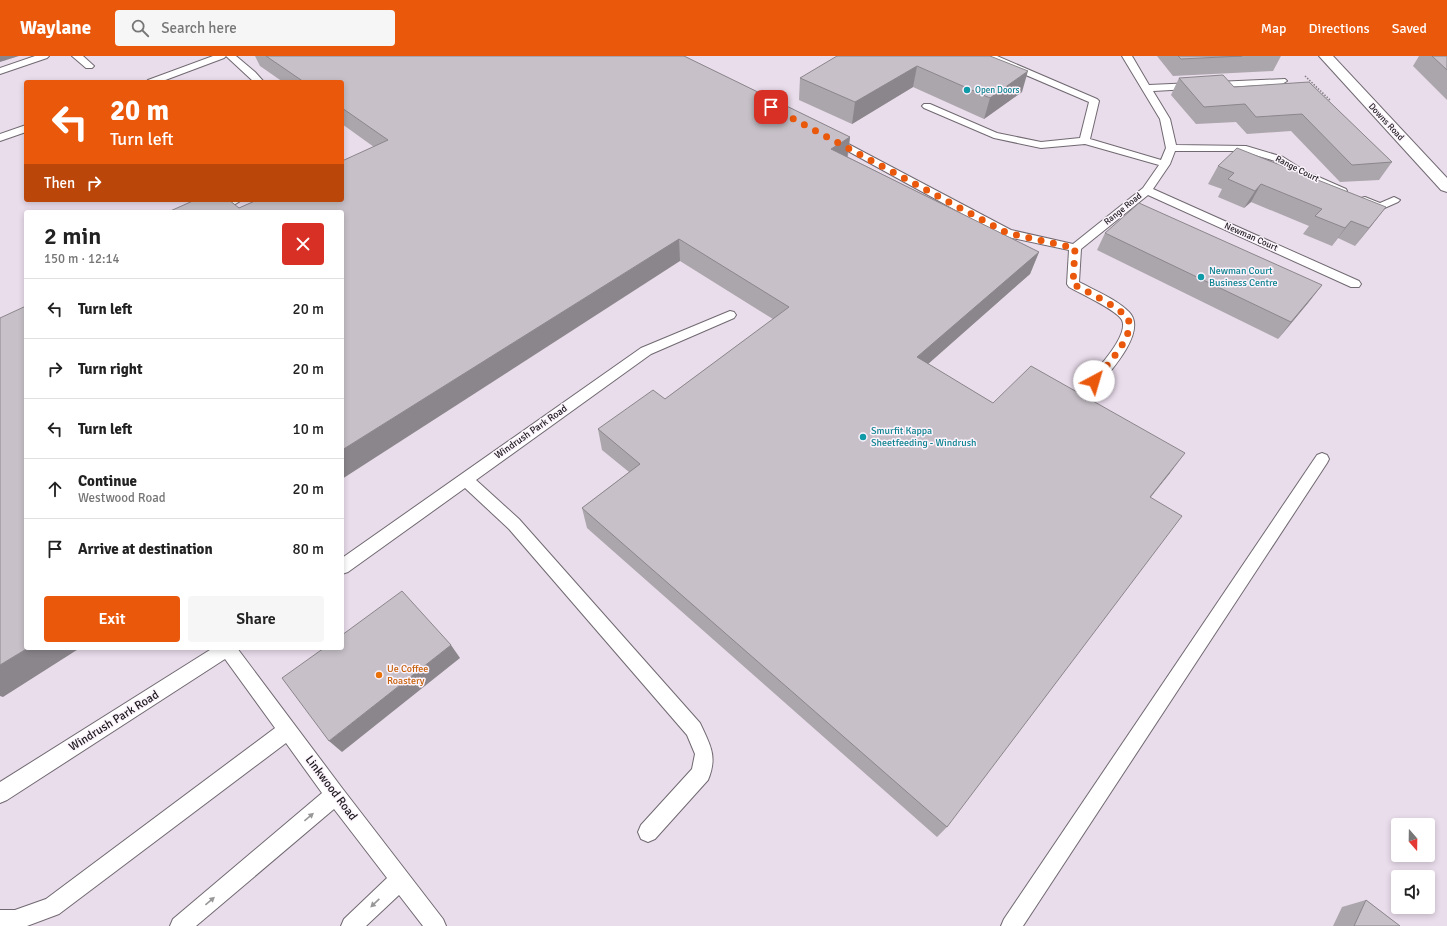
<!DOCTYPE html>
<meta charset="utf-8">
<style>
body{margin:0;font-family:Signika,sans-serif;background:#f6f6f6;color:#222;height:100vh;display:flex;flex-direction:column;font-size:15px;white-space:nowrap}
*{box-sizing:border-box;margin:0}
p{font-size:13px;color:#767676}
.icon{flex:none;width:22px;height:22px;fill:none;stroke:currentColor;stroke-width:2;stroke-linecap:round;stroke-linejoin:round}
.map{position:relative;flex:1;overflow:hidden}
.panel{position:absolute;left:24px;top:154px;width:320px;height:440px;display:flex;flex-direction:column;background:#fff;border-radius:4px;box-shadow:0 2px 6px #0003}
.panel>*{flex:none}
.guide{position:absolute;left:24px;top:24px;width:320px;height:122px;border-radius:4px;box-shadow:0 2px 6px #0003;background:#ea580c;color:#fff;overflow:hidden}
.needle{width:26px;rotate:160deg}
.controls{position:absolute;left:1391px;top:762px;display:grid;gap:8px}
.controls a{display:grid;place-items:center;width:44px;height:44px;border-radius:4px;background:#fff;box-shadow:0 2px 6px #0003;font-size:20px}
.pin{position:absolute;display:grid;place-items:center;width:34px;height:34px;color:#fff;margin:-17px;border-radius:8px;box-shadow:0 2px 6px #0006}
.me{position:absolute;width:44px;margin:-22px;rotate:39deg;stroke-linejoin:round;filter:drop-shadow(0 0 3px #0008)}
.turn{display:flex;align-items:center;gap:14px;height:84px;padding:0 20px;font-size:18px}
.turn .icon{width:52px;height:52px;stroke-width:2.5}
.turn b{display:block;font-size:28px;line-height:34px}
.then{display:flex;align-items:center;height:38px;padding:0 20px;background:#0003;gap:8px;font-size:15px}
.round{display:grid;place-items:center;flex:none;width:42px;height:42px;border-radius:4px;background:#f6f6f6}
.overview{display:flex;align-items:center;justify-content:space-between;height:68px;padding:0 20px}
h1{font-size:24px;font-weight:600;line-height:30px}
.cta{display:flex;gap:8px;margin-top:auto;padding:8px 20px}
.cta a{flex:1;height:46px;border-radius:4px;background:#ea580c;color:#fff;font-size:16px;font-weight:600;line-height:46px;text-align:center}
.cta a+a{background:#f6f6f6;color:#222}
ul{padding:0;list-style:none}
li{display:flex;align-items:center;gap:12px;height:60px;padding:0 20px;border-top:1px solid #e0e0e0}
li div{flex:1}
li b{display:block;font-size:15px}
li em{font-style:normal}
header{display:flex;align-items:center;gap:24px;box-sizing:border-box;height:56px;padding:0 20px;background:#ea580c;color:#fff}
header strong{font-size:19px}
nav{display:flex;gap:22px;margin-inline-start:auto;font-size:14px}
.search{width:280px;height:36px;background:#f6f6f6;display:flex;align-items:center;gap:10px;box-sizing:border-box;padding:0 14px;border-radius:4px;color:#767676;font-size:15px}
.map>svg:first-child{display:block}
.built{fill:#e9dceb;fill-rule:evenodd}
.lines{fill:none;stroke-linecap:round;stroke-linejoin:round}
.service-casing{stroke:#706971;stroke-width:2}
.tertiary-casing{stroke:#706971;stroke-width:2}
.path{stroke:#817c82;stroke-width:1.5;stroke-dasharray:1.5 1.5;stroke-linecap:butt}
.service{fill:#fff;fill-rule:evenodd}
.tertiary{fill:#fff;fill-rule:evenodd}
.wall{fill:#aba5ac}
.shaded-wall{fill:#8b868c}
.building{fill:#c7c0c8;stroke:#8b868c}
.oneway{fill:#999899}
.route{stroke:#ea580c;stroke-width:7;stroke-dasharray:0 12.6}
.culture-dot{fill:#0f9aa8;stroke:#fcf4fd;stroke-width:1.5}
.food-dot{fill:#e8710a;stroke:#fcf4fd;stroke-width:1.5}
.labels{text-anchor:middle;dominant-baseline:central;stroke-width:3;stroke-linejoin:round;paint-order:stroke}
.far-culture-label{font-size:9px;fill:#0d838f;stroke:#fcf4fd;text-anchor:start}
.far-street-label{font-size:9px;fill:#1d1a1d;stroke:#fcf4fd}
.culture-label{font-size:10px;fill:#0d838f;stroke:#fcf4fd;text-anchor:start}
.street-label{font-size:10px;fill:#1d1a1d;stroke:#fcf4fd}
.food-label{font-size:10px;fill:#c56008;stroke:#fcf4fd;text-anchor:start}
.near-street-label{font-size:12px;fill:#1d1a1d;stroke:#fcf4fd}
</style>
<header>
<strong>Waylane</strong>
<div class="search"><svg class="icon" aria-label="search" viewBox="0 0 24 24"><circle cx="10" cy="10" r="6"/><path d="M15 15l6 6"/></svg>Search here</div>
<nav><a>Map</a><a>Directions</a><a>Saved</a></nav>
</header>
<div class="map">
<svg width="1447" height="870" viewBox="0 0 1447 870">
<rect width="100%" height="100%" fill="#eee7f0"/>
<path class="built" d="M0,0h1447v870h-1447zM26,26h316v118h-316zM26,156h316v436h-316zM1398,769h30v30h-30zM1398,821h30v30h-30z"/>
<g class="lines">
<g class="service-casing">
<g id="service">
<polygon points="35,0 49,0 47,2 0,18 0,12"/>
<polygon points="72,0 83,0 94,10 92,12 86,12"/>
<polygon points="213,0 236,0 255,16 264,26 254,26 226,0 224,2 160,26 146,26 148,24"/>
<path d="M984,0h13l100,43 2,2 -9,38 71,21 5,-12 -6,-29 -38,-63h10l17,29 136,-6 2,2 -5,3 -129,7 17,28 6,26 70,1 37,11 22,14 41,18 1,2 -1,2h-8l-41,-18 -22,-14 -34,-10h-66l-5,13 -17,25 206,92 2,3 -2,3h-8l-203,-92 -67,54 -2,33c17,9 37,17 50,30 21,21 -27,68 -40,85l-5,1 -5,-1 -2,-4 2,-4c11,-12 51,-52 43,-69 -5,-10 -43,-27 -53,-33l-2,-3 2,-34 -66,-14 -177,-97 1,-2h8l176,93 62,14 70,-56 16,-23 -74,-21 -44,4 -47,-10 -70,-30 -2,-2 2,-2h6l67,29 44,9 39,-4 9,-36 -103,-44z"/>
<polygon points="26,69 26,76 0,85 0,78"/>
<polygon points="1365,141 1380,147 1394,141 1400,144 1398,146 1380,154 1361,146 1359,144 1361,142"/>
<polygon points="228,144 242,144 222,156 207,156 209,154"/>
<path d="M730,255l4,1 2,3 -2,3 -83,36 -175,126 43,39 181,204c10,22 18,33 8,57l-53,59 -7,3 -7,-3 -3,-7 3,-7 51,-56 3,-15 -8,-19 -178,-206 -44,-41 -117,84 -6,2v-16l299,-210z"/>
<polygon points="1322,397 1327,399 1329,403 1327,407 1023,870 1001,870 1004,863 1317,399"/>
<polygon points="213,592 237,592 342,732 443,863 446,870 423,870 399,839 366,870 341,870 344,863 387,822 334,753 196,870 170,870 173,863 322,737 286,687 59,858 27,870 0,870 0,854 15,854 46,843 275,672 225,603 7,744 0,747 0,726"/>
</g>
</g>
<g class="tertiary-casing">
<polygon id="tertiary" points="1319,0 1333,0 1447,122 1447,136 1441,134"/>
</g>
<polyline class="path" points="1305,20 1330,44"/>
<use href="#service" class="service"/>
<use href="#tertiary" class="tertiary"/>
</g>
<g class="wall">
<polygon points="255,0 684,0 850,81 848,101 1039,196 1030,218 928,308 993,347 1170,417 1150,441 947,771 937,781 587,472 582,452 629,416 602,394 598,373 665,343 773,263 680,205 239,152 374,91 342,68 342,26 283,26 260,10"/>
<polygon points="990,0 1022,36 984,63 913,31 852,68 799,44 800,22"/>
<polygon points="1157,0 1281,0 1273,15 1173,20"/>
<polygon points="1419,0 1447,0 1447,44 1413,10"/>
<polygon points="1179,22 1234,31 1309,26 1392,106 1379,124 1340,126 1291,75 1247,78 1236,66 1196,68 1171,39"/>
<polygon points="1218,110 1372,169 1355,190 1338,182 1332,190 1303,178 1309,170 1251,146 1244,152 1218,141 1222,133 1208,128"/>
<polygon points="1105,177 1322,229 1308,247 1278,283 1097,194"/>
<polygon points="1366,844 1400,870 1333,870 1342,851"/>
</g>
<g class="shaded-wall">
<polygon points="0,0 19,0 0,6"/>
<polygon points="917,10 913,31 852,68 855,46"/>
<polygon points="1028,15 1022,36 984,63 990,42"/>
<polygon points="850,81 847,102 831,93"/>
<polygon points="1261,128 1251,146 1244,152 1255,135"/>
<polygon points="1386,151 1372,169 1355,190 1369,172"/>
<polygon points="1351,165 1338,182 1332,190 1345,172"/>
<polygon points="679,183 680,205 342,423 342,394"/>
<polygon points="1039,196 1030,218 911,323 917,301"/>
<polygon points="1322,229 1308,247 1278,283 1291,266"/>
<polygon points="1185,397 1170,417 1135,461 1150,441"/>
<polygon points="451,589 460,602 342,696 329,685"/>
<polygon points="28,592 80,592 3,641 0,640 0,609"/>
</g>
<g class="building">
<polygon points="266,0 684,0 850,81 831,93 1039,196 917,301 993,347 1031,310 1185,397 1150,441 1182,460 947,771 582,452 640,408 598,373 653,334 665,343 789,251 679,183 342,394 342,156 168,156 195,144 229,144 239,152 257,144 342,144 342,105 388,84 342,52 342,26 304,26"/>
<polygon points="837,0 990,0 1028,15 990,42 917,10 855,46 800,22"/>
<polygon points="1178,0 1242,0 1181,3"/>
<polygon points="1432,0 1447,0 1447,14"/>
<polygon points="1223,19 1234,31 1309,26 1392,106 1352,109 1302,58 1256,61 1245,48 1204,51 1179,22"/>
<polygon points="1237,92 1386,151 1369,172 1351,165 1345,172 1315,160 1322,153 1261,128 1255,135 1228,123 1234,117 1218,110"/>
<polygon points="1139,147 1322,229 1291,266 1105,177"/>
<polygon points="26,250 26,592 28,592 0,609 0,262"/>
<polygon points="402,535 451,589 329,685 282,622 324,592 342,592 342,579"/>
<polygon points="1366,844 1400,870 1354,870"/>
</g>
<defs><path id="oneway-solid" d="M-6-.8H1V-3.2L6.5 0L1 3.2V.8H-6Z"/></defs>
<g class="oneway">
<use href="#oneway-solid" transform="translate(309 761) rotate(-40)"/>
<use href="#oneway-solid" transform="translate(210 845) rotate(-40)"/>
<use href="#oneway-solid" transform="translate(375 847) rotate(137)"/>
</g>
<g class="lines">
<path class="route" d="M771,51l236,126 68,15 -2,36c12,7 49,24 55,35 8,17 -24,49 -34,62"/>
</g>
<g class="culture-dot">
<circle cx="967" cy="34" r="4"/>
<circle cx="1201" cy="221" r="4"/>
<circle cx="863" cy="381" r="4"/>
</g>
<circle class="food-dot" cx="379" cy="619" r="4"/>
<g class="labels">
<g class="far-culture-label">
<text x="975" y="34">Open Doors</text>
</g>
<g class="far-street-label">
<text transform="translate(1386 66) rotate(47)">Downs Road</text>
<text transform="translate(1297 113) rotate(27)">Range Court</text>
<text transform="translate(1123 153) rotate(-39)">Range Road</text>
<text transform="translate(1251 181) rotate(24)">Newman Court</text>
</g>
<g class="culture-label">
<text x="1209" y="215">Newman Court<tspan x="1209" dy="12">Business Centre</tspan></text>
<text x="871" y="375">Smurfit Kappa<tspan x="871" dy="12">Sheetfeeding - Windrush</tspan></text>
</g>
<g class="street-label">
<text transform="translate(531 376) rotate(-35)">Windrush Park Road</text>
</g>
<g class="food-label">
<text x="387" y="613">Ue Coffee<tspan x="387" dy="12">Roastery</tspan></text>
</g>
<g class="near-street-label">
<text transform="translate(114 665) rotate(-32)">Windrush Park Road</text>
<text transform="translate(331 732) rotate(53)">Linkwood Road</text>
</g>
</g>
</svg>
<div class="controls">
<a><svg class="needle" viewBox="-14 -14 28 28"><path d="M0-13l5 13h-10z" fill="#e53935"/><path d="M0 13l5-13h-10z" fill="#767676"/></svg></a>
<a><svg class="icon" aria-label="sound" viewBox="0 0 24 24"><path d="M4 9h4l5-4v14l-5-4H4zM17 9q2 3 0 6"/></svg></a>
</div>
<div class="pin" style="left:771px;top:51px;background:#d93025"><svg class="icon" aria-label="arrive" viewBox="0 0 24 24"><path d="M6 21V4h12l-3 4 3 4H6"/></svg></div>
<svg class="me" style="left:1094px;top:325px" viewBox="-20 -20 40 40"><circle r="19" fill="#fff"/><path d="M0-13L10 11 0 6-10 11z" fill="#ea580c"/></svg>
<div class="guide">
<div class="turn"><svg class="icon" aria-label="left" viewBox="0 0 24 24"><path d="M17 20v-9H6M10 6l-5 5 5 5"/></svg><div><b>20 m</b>Turn left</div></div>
<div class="then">Then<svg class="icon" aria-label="right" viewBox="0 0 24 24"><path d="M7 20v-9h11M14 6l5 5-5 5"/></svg></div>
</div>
<section class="panel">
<div class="overview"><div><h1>2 min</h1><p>150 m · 12:14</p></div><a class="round" style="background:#d93025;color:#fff"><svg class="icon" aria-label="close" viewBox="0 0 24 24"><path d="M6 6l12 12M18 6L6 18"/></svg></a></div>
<ul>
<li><svg class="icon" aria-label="left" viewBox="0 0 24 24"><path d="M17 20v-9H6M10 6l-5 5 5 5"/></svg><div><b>Turn left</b></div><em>20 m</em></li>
<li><svg class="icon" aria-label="right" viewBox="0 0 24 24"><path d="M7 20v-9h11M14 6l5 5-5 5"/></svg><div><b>Turn right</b></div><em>20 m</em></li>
<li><svg class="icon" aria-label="left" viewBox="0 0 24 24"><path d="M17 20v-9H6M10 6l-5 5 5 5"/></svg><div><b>Turn left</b></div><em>10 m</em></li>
<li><svg class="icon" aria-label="ahead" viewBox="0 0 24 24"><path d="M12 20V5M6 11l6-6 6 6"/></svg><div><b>Continue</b><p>Westwood Road</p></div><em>20 m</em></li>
<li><svg class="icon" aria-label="arrive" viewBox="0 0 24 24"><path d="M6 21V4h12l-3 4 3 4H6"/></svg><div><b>Arrive at destination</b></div><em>80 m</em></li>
</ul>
<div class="cta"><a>Exit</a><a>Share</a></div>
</section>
</div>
